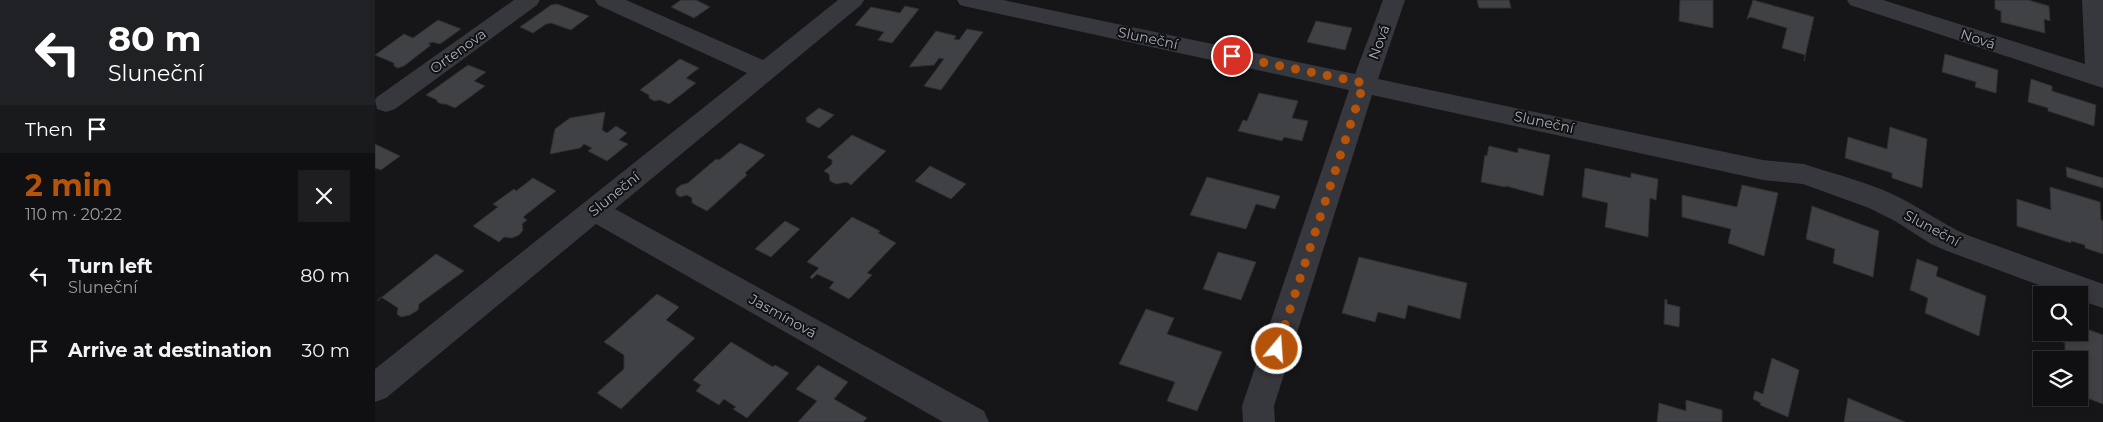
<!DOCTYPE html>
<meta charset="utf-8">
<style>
body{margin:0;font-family:Montserrat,sans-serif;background:#1e1e20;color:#f1f3f6;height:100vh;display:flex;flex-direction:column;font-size:19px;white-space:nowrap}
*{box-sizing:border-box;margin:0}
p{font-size:16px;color:#9c9d9f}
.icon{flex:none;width:28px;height:28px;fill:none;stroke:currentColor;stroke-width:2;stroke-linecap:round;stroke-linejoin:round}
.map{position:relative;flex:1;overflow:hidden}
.drawer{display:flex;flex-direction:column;background:#101012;width:375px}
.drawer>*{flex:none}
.guide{background:#202124;color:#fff;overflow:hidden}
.fabs{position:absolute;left:1658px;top:286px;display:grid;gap:10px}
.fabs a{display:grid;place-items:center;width:55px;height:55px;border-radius:0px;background:#101012;box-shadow:0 2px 8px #0003,0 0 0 1px #303032;font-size:25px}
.pin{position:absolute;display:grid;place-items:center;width:42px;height:42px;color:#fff;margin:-21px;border:2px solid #fff;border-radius:50%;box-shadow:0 1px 5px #0007}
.me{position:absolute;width:55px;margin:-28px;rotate:18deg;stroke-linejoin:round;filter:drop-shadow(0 0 4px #0008)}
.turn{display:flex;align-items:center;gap:18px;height:105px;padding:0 25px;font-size:22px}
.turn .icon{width:65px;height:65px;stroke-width:2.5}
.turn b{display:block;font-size:35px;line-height:42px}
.then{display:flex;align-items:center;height:48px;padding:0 25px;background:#0003;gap:10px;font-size:19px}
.round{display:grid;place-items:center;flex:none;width:52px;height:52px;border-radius:0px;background:#1e1e20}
.summary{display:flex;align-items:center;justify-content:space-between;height:85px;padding:0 25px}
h1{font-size:30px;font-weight:700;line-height:38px;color:#b45309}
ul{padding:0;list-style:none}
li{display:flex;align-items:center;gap:15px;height:75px;padding:0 25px}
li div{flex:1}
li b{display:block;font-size:19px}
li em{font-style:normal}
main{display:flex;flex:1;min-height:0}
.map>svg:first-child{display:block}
.building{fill:#404145;stroke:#303034}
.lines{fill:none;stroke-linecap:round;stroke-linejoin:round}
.minor{fill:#37383d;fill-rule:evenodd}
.route{stroke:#b45309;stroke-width:9;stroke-dasharray:0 16.2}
.labels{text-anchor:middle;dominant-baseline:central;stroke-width:4;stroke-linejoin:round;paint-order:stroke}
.street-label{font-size:14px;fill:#a8adb8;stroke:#111113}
</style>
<main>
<section class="drawer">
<div class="guide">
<div class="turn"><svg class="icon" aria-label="left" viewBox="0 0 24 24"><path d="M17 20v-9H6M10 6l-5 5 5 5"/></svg><div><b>80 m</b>Sluneční</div></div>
<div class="then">Then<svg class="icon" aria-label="arrive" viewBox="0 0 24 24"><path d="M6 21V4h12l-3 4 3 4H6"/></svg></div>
</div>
<div class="summary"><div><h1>2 min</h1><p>110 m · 20:22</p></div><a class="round"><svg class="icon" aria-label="close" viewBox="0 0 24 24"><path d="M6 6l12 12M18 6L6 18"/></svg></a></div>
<ul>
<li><svg class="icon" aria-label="left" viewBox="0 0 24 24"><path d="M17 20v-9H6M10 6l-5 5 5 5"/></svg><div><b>Turn left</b><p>Sluneční</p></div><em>80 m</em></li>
<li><svg class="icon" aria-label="arrive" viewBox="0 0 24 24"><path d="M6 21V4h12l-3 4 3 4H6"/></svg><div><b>Arrive at destination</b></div><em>30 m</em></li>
</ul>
</section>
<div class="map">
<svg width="1728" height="422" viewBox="0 0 1728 422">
<rect width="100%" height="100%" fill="#161618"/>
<g class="building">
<polygon points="306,0 321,0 335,7 319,18 296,7"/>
<polygon points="1102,0 1134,0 1136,8 1104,8"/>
<polygon points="1305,0 1338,0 1338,28 1304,21"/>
<polygon points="1378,0 1439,17 1429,61 1430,55 1407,48 1412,28 1375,17 1372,19"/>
<polygon points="1620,0 1653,0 1674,6 1675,21 1669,19 1670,33 1626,22 1626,11 1620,9"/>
<polygon points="182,4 214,16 196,30 176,23 171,24 158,33 145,27 176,5"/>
<polygon points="530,6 544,9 517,43 503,40 509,32 480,25 496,7 525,13"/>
<polygon points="63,20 86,29 65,44 57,42 53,44 56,45 29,66 23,68 19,66 19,63 0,55 29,34 38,38"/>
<polygon points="941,21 977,28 970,50 932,42"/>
<polygon points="592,29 608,32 566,90 549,86 569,59 564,58 559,65 534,67 561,31 581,36 579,39 584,40"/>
<polygon points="1570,54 1623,70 1621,93 1600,87 1601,82 1567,72"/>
<polygon points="305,59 324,68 311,78 321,83 294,104 285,100 279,101 274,98 274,95 265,90"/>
<polygon points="93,65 111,72 99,81 110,86 80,108 71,104 67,104 62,102 62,100 51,95"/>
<polygon points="1656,79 1677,86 1677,91 1721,105 1719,126 1673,111 1673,108 1653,102"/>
<polygon points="884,93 923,101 917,118 933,121 927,141 909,137 907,141 863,131 868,120 872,121"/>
<polygon points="444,108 459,115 444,128 432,122 431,118"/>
<polygon points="230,112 227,130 232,133 241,126 252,133 244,140 253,144 232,161 213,151 217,148 209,144 205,148 175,154 180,129 195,118"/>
<polygon points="1515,127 1552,139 1547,188 1517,178 1517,173 1470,158 1473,137 1512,149"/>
<polygon points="477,135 511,151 476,185 472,182 461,184 455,181 454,174 449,171 457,164 457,160 452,157"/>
<polygon points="365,143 390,155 370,173 372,175 332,211 317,203 317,198 312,195 305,197 301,194 301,189 306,185 313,183 341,159 344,160"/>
<polygon points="0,144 25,156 6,170 0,168"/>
<polygon points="1114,146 1143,153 1143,148 1175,155 1168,196 1131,186 1130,187 1106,182 1110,155 1112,156"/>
<polygon points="555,166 591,184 576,199 540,181"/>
<polygon points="1691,167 1728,178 1728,188 1692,177"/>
<polygon points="1210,168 1256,178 1256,173 1283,179 1281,200 1275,198 1273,237 1230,227 1233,203 1207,197"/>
<polygon points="832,177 905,196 900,209 881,204 871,229 815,215"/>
<polygon points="158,178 181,191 148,217 152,220 147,224 148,230 144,235 137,238 129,237 124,242 98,226 123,207 118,204 139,189 141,191"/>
<polygon points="1367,185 1403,193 1389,256 1353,243 1356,229 1307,217 1307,195 1362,207"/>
<polygon points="1675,187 1725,202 1726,220 1728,221 1728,254 1710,248 1710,245 1696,241 1696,243 1642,226 1642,199 1676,210"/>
<polygon points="1437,206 1504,231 1498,277 1458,263 1460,249 1431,239"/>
<polygon points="477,217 505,231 503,233 521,243 492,273 497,275 474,299 454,288 459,282 442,274 437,279 435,277 444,268 432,262"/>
<polygon points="410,221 425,229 396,257 380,249"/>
<polygon points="843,252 881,262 866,300 828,289"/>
<polygon points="61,254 89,271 44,304 43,310 35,315 26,317 22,314 23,308 6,297 2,301"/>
<polygon points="984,257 1092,283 1085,319 1033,305 1030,319 1003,312 1000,322 967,313"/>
<polygon points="1542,259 1563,267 1561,276 1611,296 1604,336 1550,313 1553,298 1535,290"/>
<polygon points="282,294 304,307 291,320 320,338 246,409 222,393 249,369 249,355 229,342"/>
<polygon points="1290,299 1292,300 1292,304 1305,307 1304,327 1289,324"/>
<polygon points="771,309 799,318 792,334 847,352 822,411 792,401 800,382 744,364"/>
<polygon points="1662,312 1666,313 1666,332 1704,332 1704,326 1728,335 1728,404 1704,395 1704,360 1690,360 1690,343 1662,332"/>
<polygon points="356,342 398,367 400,365 414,373 372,418 358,409 361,407 349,399 344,405 321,391 326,385 318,380"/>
<polygon points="1397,358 1424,370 1413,417 1385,405 1386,403 1378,399 1380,391 1388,394"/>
<polygon points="443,365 473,382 459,399 492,418 488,422 423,422 442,401 421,389"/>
<polygon points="1473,398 1530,422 1469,422"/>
<polygon points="1311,400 1347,410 1347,422 1282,422 1284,403 1311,411"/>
</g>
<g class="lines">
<g class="minor">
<polygon points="139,0 165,0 162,5 20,109 11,112 2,109 0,100 2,97"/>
<polygon points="220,0 251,0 388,60 463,0 489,0 486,5 240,209 609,411 614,422 568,422 221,224 11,398 0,402 0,369 372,73 223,5"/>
<path d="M582,0h46l352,74 28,-74h22l-27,79 385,81 41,4 9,3c26,8 52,15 77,26 27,12 50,30 77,42l136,49v24l-24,-8v-5h-13l-119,-44 -16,-7 -36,-23 -26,-13 -66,-24 -40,-4 -391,-85 -98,311 1,16h-32l-1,-16 107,-316 -381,-83 -8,-2z"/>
<polygon points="1472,0 1508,0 1710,64 1707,0 1728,0 1728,88 1475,5"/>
</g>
</g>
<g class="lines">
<polyline class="route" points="857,56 989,83 902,349"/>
</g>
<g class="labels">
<g class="street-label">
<text transform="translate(773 38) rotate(12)">Sluneční</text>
<text transform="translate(1603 39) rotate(18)">Nová</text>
<text transform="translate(1004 42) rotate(-70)">Nová</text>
<text transform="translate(83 51) rotate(-36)">Ortenova</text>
<text transform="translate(1169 122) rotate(12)">Sluneční</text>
<text transform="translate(239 194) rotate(-39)">Sluneční</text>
<text transform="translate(1557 228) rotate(28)">Sluneční</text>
<text transform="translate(408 316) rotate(29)">Jasmínová</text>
</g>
</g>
</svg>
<div class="fabs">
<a><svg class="icon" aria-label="search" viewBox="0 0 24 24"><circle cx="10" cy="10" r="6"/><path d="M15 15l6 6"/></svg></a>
<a><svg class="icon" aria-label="layers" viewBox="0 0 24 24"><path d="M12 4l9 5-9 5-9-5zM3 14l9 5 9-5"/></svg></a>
</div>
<div class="pin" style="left:857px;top:56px;background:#d93025"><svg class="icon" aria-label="arrive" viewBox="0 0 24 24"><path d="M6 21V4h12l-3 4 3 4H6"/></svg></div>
<svg class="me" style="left:902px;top:349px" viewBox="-20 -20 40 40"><circle r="17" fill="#b45309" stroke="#fff" stroke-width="3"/><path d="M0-11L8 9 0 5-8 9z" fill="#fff"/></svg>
</div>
</main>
